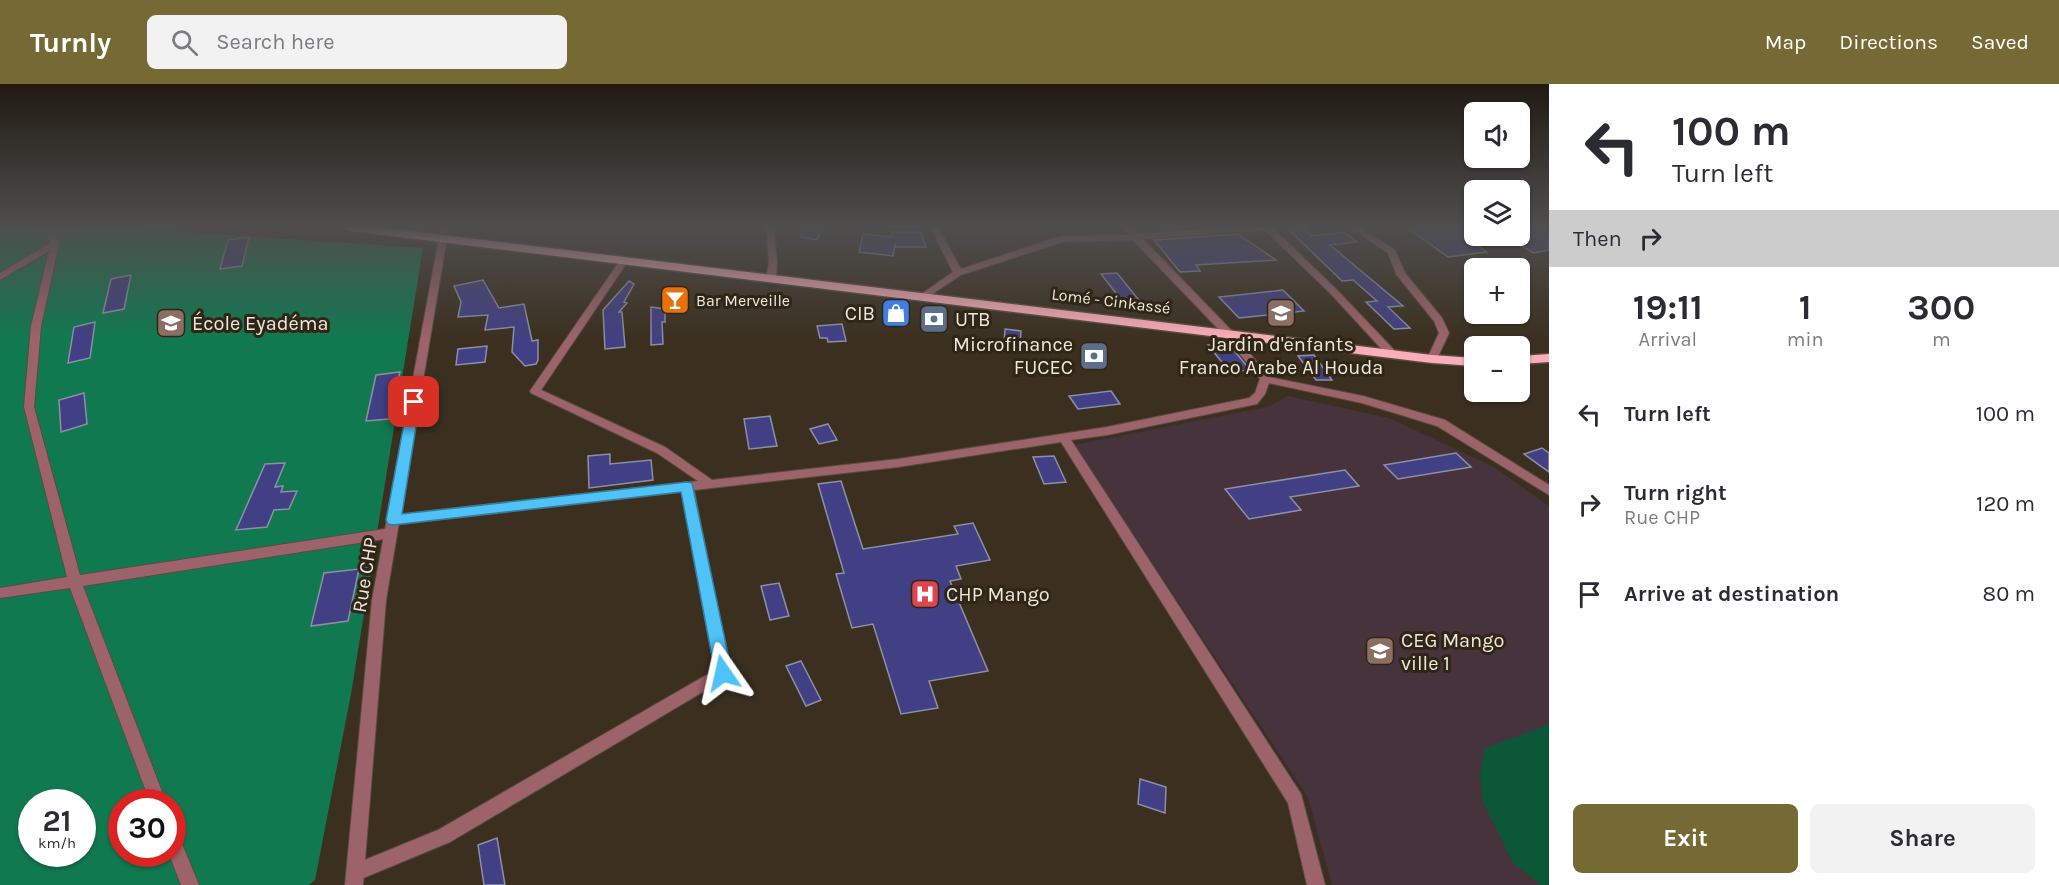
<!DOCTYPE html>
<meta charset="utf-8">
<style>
body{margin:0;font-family:Karla,sans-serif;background:#f2f2f3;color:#2b2b33;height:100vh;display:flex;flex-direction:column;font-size:22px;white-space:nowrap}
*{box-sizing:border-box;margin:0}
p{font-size:20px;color:#7c7c81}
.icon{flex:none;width:33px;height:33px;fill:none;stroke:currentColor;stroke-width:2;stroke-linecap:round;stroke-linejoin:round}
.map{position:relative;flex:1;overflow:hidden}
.sheet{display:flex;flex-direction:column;background:#fff;width:510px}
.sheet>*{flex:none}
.top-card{background:#fff;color:#2b2b33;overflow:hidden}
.fabs{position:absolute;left:1464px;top:18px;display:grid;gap:12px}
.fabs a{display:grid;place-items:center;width:66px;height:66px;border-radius:9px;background:#fff;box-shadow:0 2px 4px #0004;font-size:30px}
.speed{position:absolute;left:18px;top:705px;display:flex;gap:12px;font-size:30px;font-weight:700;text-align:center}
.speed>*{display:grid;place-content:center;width:78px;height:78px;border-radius:50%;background:#fff;box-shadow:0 2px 4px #0004;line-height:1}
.speed small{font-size:15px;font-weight:400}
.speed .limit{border:9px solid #d22;background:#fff;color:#111}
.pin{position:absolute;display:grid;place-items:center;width:51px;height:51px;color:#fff;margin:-26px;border-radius:12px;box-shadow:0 3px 9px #0006}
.me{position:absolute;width:66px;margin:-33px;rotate:349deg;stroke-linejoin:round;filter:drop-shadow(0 0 4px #0008)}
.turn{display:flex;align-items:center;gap:21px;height:126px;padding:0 24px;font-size:27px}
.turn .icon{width:78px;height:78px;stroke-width:2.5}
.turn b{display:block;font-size:42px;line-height:51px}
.then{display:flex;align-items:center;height:57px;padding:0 24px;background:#0003;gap:12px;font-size:22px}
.eta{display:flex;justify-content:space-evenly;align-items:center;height:102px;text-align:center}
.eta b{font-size:36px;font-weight:700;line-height:42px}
.button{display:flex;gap:12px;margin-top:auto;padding:12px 24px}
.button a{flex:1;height:69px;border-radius:9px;background:#756a34;color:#fff;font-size:24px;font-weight:700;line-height:69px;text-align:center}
.button a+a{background:#f2f2f3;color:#2b2b33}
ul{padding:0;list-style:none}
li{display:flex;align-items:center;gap:18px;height:90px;padding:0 24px}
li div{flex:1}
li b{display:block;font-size:22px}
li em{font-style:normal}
header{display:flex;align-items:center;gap:36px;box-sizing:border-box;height:84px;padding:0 30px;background:#756a34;color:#fff}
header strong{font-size:28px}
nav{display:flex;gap:33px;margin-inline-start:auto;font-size:21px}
.search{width:420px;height:54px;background:#f2f2f3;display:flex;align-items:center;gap:15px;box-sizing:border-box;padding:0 21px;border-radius:9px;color:#7c7c81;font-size:22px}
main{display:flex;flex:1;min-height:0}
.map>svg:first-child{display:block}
.education{fill:#46333b}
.green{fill:#0d5739}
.forest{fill:#117950;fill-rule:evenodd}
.building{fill:#414084;stroke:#8d90a4;stroke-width:1.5}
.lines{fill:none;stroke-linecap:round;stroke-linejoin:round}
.minor-casing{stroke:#584d3e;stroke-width:2}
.tertiary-casing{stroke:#584d3e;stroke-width:2}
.trunk-casing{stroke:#584d3e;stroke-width:3}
.minor{fill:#9d636b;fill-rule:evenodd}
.tertiary{fill:#9d636b;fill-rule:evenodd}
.trunk{fill:#fbaeb9;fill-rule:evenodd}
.route{fill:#4fc3f7;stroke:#337fa1;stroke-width:1.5}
.labels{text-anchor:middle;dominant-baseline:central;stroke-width:6;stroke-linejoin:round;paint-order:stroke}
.far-poi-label{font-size:16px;fill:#eee7dd;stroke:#302616;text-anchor:start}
.far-street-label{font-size:16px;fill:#eee7dd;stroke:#302616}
.poi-label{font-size:20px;fill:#eee7dd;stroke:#302616;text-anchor:start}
.street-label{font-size:20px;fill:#eee7dd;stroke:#302616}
</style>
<header>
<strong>Turnly</strong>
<div class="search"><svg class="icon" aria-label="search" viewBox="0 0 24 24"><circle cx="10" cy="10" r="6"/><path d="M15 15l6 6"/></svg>Search here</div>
<nav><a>Map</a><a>Directions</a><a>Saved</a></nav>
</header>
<main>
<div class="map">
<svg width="1549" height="801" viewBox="0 0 1549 801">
<rect width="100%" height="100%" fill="#3b3020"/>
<polygon class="education" points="1288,312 1389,334 1494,383 1549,422 1549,801 1332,801 1308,713 1074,361 1267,323"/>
<polygon class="green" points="1549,640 1549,801 1541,801 1513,779 1483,718 1480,690 1485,664"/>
<path class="forest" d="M0,143h108l315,21 -72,446 -36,186 -6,5h-309zM32,718h50v52h-50zM122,718h50v52h-50z"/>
<g class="building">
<polygon points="805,143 823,143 817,156 800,153"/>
<polygon points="1406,143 1474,143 1474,159 1487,168 1448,173"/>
<polygon points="1520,143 1549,143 1549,166 1534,169 1503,152 1520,152"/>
<polygon points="1304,144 1312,152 1344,148 1357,158 1330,161 1403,222 1388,223 1410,244 1394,245 1366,218 1377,217 1353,196 1342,197 1288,145"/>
<polygon points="891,148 921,148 926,163 896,163 895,161 893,172 859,168 863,150 893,153"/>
<polygon points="1238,150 1276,176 1196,181 1200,187 1180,188 1154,156"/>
<polygon points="249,153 242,182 220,185 228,156"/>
<polygon points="1117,189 1139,216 1122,217 1101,190"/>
<polygon points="131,191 124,225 103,229 111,195"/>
<polygon points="483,196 499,224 524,220 532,257 538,256 538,276 536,280 525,282 512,268 514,243 485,246 488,231 458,233 461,218 454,202"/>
<polygon points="629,197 634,200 624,218 627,219 619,228 622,228 625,263 605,265 603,226"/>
<polygon points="1283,206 1304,227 1239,234 1219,213"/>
<polygon points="651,223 665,225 665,238 662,238 663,260 651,261"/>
<polygon points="95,238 90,274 68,279 74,243"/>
<polygon points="842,240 846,257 828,258 827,254 820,254 817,242"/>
<polygon points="1005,245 1021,247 1020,261 1004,259"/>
<polygon points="1228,259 1250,286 1230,288 1208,261"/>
<polygon points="487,262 485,278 456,281 458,265"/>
<polygon points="1314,271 1332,296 1316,296 1298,272"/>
<polygon points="400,288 389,335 366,337 376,291"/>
<polygon points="1111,307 1120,320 1078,325 1069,312"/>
<polygon points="84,309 87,340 61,348 59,316"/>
<polygon points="770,332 777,362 749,365 744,335"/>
<polygon points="828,340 837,356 819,360 810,345"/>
<polygon points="1542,364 1549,369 1549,388 1524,370"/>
<polygon points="1456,369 1471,383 1398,395 1384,381"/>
<polygon points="610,370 610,380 651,376 653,396 589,404 588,372"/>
<polygon points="1054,372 1066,398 1044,400 1033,373"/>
<polygon points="285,379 275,403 283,402 281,408 297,407 289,425 274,426 267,443 236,446 265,380"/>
<polygon points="1345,386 1359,402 1290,413 1301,426 1249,435 1225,405"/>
<polygon points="841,397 863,465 958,450 954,442 973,439 990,476 956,482 961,495 950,497 988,587 929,597 938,624 901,630 873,540 852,544 836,490 844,489 818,400"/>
<polygon points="359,485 348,537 311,542 324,489"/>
<polygon points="779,499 789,532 770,536 761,502"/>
<polygon points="801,577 821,616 806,622 786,582"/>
<polygon points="1140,695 1166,703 1165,729 1138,720"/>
<polygon points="497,754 505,801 484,801 478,761"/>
</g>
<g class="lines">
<g class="minor-casing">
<g id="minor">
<polygon points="46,143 54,143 59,160 41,242 34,323 80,491 391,444 395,446 397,449 395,452 391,454 83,502 166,718 150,718 70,504 0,514 0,504 67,493 24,323 31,242 49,167 0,196 0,189 50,159"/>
<polygon points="441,143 449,143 446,156 439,154"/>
<polygon points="766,143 774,143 777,178 776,195 771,198 766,195 769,178"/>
<polygon points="930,143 938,143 961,185 1061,152 1129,151 1122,143 1130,143 1138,150 1240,143 1272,143 1337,206 1396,268 1396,272 1388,272 1331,210 1265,146 1143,155 1232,247 1269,293 1363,312 1445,336 1549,401 1549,411 1437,342 1362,319 1269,299 1265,310 1257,320 1107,351 1071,356 1301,710 1325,801 1307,801 1288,719 1061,358 898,383 694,406 730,589 728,593 450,758 356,797 350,794 347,788 350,782 438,746 715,586 682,408 393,441 389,439 387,436 389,433 393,431 698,397 657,369 531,309 530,307 621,175 627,175 628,177 541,306 665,363 712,396 898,375 1107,343 1249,314 1255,309 1260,295 1258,292 1224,251 1133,156 1062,158 961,191 923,216 920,215 920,211 953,188"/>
<polygon points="1349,143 1358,143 1395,166 1405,189 1442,234 1449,249 1436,277 1432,278 1427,275 1439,249 1434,237 1396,190 1388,169"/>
<polygon points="172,748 178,750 199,801 181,801 169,770 172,770"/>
</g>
</g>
<g class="tertiary-casing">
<polygon id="tertiary" points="443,151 447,154 386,516 363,801 345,801 372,516 439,154"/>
</g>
<g class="trunk-casing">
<g id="trunk">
<polygon points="345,143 377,143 1432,271 1474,274 1474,282 1432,279 351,147"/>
<polygon points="1549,270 1549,278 1520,280 1520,272"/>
</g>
</g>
<use href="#minor" class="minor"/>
<use href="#tertiary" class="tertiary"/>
<use href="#trunk" class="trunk"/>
</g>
<linearGradient id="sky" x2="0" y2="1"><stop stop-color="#201a12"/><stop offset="0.56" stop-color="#4f4e4e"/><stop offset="1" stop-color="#4f4e4e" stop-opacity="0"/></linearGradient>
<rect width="1549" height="255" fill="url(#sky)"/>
<polygon class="route" points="414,314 420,318 402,430 687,398 692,399 732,589 729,594 723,597 718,594 715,589 681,408 393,441 388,440 386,436 408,318"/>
<defs>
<g id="bar-square" transform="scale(1.5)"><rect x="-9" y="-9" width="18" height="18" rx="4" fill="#e8710a" stroke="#302616"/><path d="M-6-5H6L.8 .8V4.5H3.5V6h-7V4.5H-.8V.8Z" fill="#fff"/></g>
<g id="shop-square" transform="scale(1.5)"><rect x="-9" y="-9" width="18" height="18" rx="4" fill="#3f7fe0" stroke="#302616"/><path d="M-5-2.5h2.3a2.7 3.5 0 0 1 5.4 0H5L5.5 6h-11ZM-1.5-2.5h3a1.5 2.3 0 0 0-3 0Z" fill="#fff"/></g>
<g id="school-square" transform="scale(1.5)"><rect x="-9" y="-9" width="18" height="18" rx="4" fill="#8d6e63" stroke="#302616"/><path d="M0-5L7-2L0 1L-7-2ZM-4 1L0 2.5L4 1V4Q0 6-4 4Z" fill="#fff"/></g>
<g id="bank-square" transform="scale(1.5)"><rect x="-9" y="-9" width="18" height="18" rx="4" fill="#5c6f8a" stroke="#302616"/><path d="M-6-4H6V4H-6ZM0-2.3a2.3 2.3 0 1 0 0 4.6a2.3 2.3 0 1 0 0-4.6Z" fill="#fff"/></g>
<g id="hospital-square" transform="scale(1.5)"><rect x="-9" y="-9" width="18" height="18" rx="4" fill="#e0444e" stroke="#302616"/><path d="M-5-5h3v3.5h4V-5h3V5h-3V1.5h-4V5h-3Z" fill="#fff"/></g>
<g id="university-square" transform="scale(1.5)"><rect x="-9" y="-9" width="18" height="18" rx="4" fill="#8d6e63" stroke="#302616"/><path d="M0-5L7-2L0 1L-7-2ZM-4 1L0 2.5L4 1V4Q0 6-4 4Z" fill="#fff"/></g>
</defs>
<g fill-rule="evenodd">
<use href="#bar-square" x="675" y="216"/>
<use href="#shop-square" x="896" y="229"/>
<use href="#school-square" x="1281" y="229"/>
<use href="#bank-square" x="934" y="235"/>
<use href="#school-square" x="171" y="239"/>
<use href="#bank-square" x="1094" y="272"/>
<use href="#hospital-square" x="925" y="510"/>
<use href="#university-square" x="1380" y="567"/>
</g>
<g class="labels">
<g class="far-poi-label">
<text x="696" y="216">Bar Merveille</text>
</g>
<g class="far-street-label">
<text transform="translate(1111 217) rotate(7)">Lomé - Cinkassé</text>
</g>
<g class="poi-label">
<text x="875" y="229" text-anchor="end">CIB</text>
<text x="955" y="235">UTB</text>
<text x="192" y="239">École Eyadéma</text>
<text x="1073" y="260" text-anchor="end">Microfinance<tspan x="1073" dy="23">FUCEC</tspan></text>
<text x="1281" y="260" text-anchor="middle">Jardin d'enfants<tspan x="1281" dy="23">Franco Arabe Al Houda</tspan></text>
<text x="946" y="510">CHP Mango</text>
<text x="1401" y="556">CEG Mango<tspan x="1401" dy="23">ville 1</tspan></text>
</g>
<g class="street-label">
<text transform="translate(365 491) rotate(-81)">Rue CHP</text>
</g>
</g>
</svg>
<div class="fabs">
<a><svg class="icon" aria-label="sound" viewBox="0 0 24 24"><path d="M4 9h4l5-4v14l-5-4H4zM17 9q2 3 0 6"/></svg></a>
<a><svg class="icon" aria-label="layers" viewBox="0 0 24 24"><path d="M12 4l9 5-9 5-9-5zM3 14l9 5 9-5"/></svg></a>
<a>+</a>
<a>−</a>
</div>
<div class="speed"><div>21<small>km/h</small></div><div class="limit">30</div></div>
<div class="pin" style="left:414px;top:318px;background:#d93025"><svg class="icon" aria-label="arrive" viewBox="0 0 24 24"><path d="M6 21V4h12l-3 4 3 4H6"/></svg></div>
<svg class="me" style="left:723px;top:589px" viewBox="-20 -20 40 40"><path d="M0-17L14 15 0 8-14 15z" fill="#4fc3f7" stroke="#fff" stroke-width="4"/></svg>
</div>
<section class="sheet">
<div class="top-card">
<div class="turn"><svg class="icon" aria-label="left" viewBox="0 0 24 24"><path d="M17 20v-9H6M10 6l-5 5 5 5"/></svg><div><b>100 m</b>Turn left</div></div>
<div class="then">Then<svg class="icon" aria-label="right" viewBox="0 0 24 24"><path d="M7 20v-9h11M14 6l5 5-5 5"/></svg></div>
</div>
<div class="eta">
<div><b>19:11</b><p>Arrival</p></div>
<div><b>1</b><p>min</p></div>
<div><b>300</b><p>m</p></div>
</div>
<ul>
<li><svg class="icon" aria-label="left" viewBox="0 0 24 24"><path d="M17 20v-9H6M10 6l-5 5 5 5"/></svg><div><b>Turn left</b></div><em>100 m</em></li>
<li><svg class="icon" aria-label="right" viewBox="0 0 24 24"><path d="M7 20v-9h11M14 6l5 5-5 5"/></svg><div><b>Turn right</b><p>Rue CHP</p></div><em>120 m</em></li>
<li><svg class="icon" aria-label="arrive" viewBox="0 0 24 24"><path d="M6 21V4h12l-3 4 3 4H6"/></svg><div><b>Arrive at destination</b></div><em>80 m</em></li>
</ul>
<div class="button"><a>Exit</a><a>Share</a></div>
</section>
</main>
